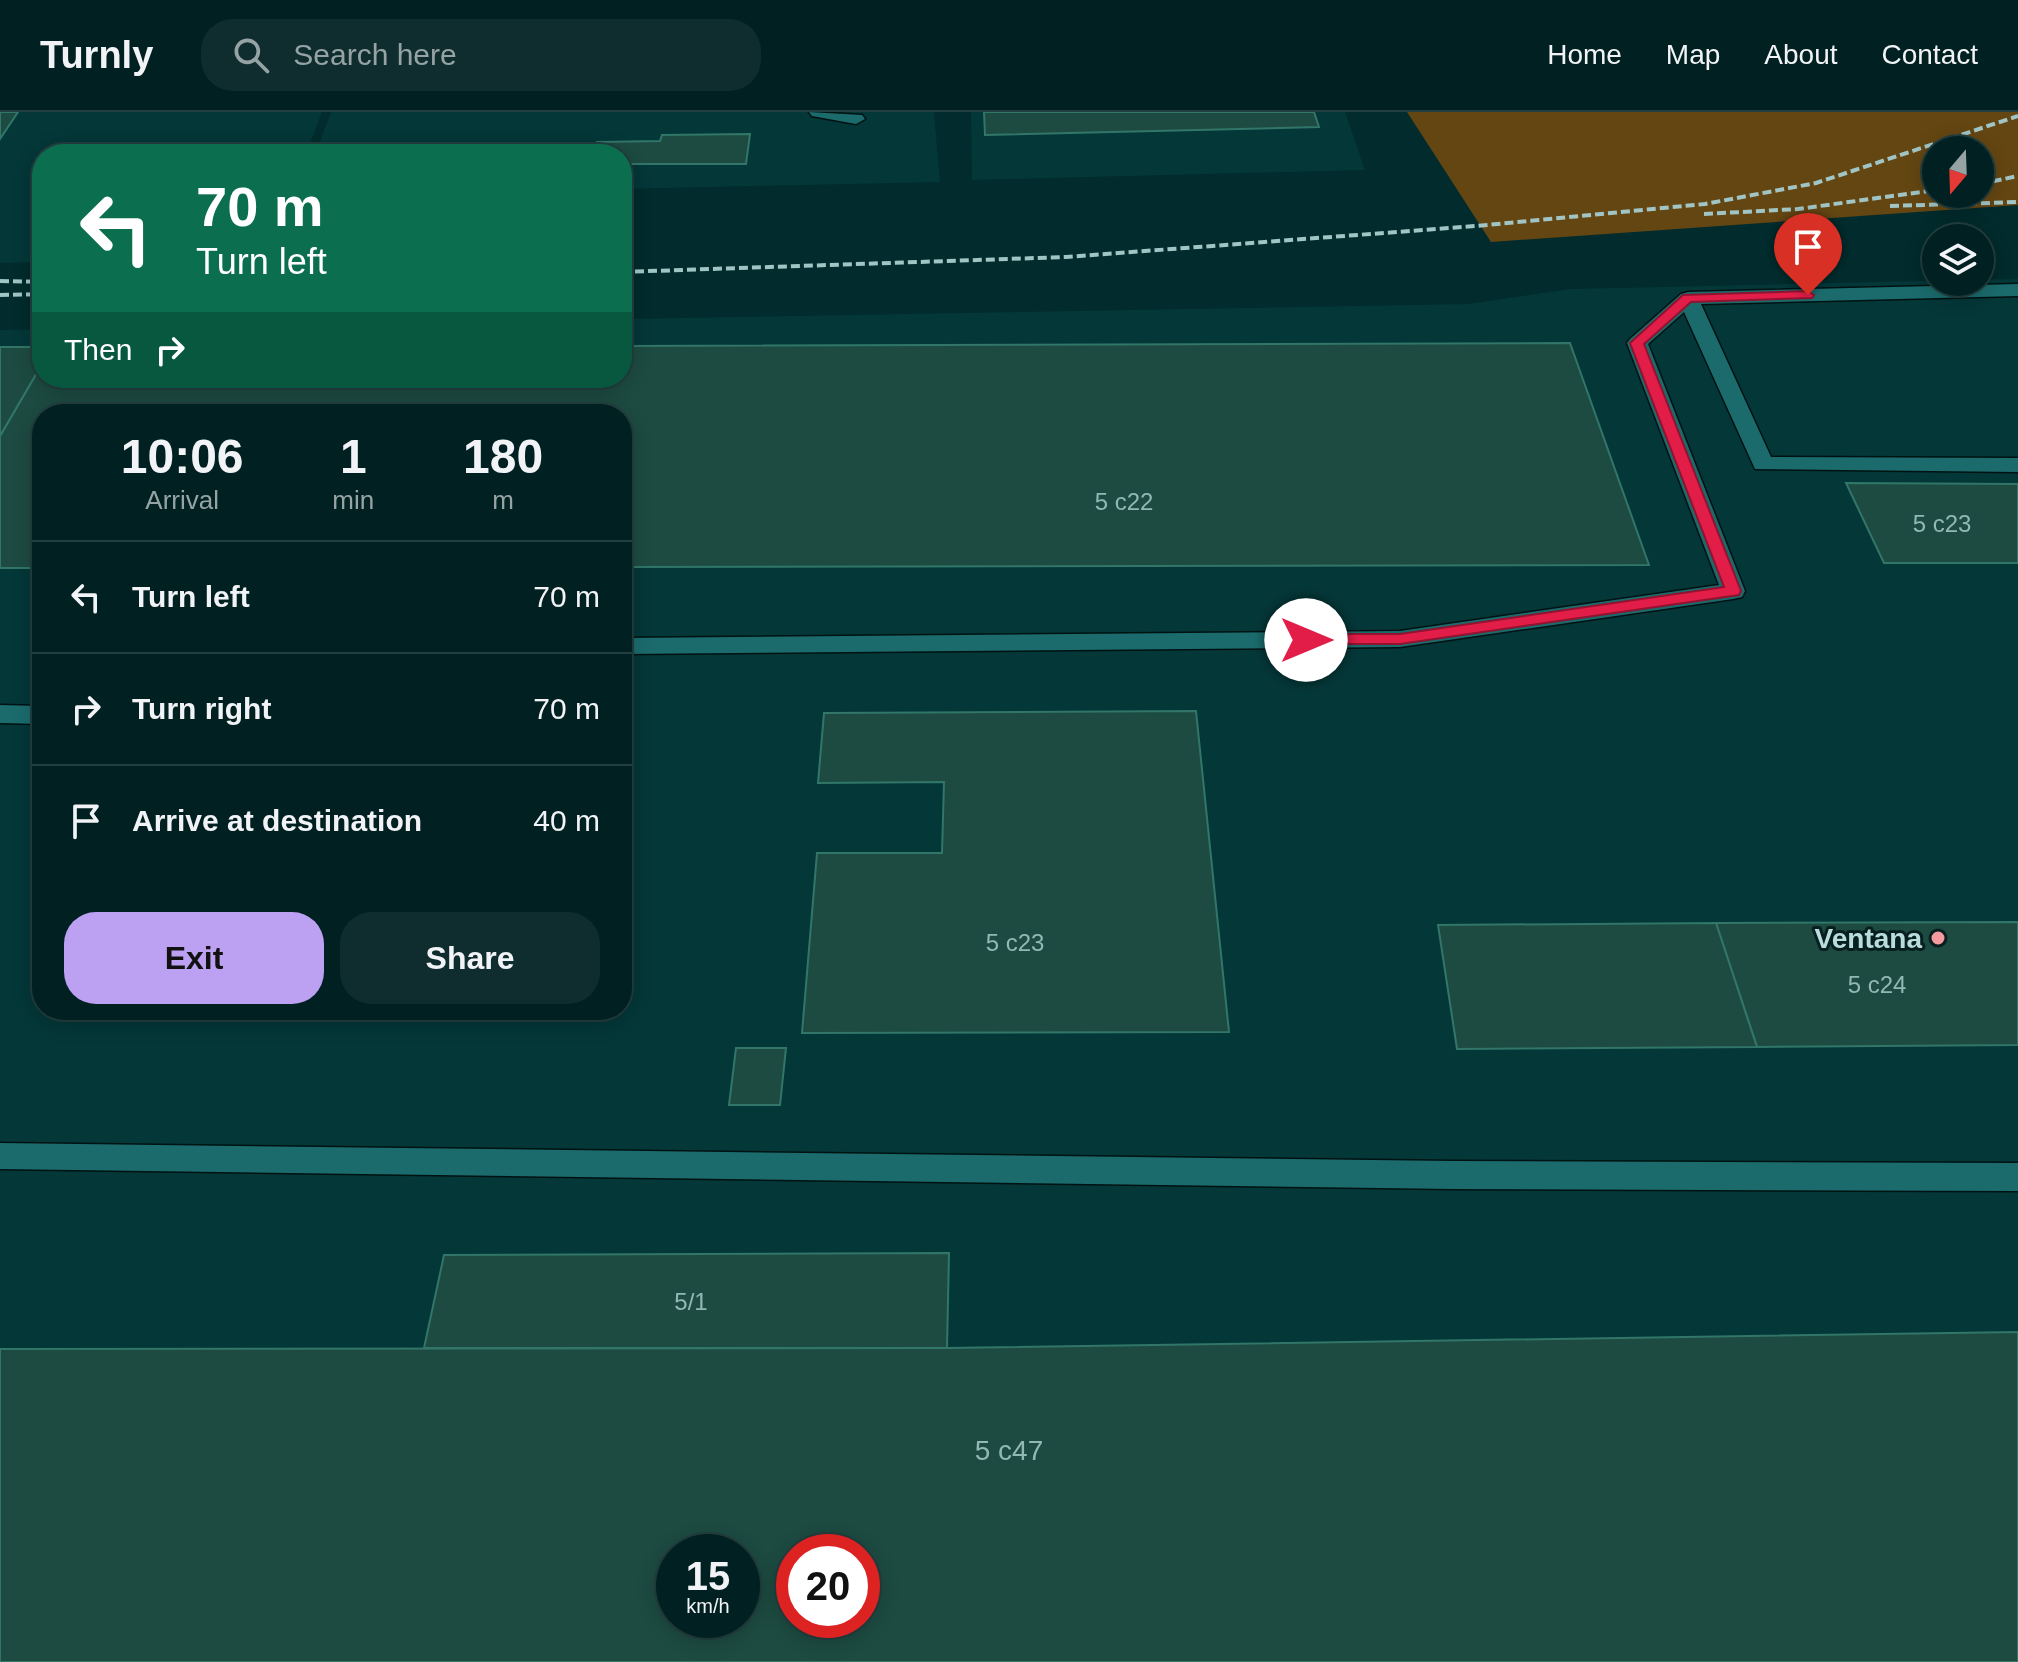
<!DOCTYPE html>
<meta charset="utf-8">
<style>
body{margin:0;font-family:Arial,sans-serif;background:#0f2d2e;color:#f1f3f6;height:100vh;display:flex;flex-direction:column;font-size:30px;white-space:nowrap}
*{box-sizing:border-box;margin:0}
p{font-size:26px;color:#96a3a5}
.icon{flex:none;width:44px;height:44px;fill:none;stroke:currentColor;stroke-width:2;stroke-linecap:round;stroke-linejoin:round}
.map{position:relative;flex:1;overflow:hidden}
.side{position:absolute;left:32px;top:292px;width:600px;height:616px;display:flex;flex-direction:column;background:#012021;border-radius:32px;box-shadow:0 4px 20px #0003,0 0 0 2px #233e3f}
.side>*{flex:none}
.guide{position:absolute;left:32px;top:32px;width:600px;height:244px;border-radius:32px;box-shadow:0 4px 20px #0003,0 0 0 2px #233e3f;background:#0b6e4f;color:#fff;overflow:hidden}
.needle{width:52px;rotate:199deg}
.controls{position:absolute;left:1922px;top:24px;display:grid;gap:16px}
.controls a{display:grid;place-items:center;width:72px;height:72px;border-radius:50%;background:#012021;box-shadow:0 4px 20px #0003,0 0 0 2px #233e3f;font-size:40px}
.speed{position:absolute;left:656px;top:1422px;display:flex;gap:16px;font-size:40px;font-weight:700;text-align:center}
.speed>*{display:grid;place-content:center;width:104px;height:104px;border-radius:50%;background:#012021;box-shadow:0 4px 20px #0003,0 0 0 2px #233e3f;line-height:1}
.speed small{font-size:20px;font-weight:400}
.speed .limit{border:12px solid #d22;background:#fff;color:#111}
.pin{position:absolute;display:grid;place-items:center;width:68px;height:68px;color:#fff;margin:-82px -34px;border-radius:50% 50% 50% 0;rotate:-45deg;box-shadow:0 0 8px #0007}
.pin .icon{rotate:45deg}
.me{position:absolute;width:88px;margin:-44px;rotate:90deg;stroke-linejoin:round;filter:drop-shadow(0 0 6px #0008)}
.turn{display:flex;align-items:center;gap:28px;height:168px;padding:0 32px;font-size:36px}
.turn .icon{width:104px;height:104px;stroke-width:2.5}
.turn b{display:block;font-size:56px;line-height:68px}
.then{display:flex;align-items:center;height:76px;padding:0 32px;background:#0003;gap:16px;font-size:30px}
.eta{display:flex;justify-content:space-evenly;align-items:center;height:136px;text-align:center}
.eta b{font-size:48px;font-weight:600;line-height:56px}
.action{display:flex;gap:16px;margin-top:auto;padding:16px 32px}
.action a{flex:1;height:92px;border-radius:32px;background:#bca0f2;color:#111;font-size:32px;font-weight:600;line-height:92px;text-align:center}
.action a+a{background:#0f2d2e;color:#f1f3f6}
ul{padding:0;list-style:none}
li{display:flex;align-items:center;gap:24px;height:112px;padding:0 32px;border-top:2px solid #233e3f}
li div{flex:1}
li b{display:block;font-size:30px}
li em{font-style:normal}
header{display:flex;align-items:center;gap:48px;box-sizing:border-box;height:112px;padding:0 40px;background:#012021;border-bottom:2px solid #233e3f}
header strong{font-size:38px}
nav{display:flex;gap:44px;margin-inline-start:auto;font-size:28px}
.search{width:560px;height:72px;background:#0f2d2e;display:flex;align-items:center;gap:20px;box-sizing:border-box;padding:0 28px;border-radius:32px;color:#96a3a5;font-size:30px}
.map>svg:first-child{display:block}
.built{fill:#043738;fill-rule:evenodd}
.green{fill:#644612;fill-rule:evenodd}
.building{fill:#1d4b41;stroke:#317668;stroke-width:2;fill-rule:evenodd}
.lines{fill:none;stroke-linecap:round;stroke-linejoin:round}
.service-casing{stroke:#001212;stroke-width:3}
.service{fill:#1b6b6d;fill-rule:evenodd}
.rail{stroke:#a1c5c5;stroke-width:4;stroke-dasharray:9 4;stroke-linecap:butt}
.route{fill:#e11d48;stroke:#92132f;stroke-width:2}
.poi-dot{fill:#f59b9f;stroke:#081f20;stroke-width:3}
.labels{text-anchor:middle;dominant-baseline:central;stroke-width:6;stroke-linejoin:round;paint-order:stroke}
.number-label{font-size:24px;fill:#92b8b5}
.poi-label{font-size:28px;font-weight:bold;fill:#b9dcdc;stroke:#081f20;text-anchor:end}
.near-number-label{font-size:28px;fill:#92b8b5}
</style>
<header>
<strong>Turnly</strong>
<div class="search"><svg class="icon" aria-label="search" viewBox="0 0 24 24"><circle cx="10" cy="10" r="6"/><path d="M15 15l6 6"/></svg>Search here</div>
<nav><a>Home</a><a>Map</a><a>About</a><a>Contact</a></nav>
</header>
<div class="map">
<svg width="2018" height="1550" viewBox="0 0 2018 1550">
<rect width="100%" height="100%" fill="#012b2c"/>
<g class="built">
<polygon points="0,0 322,0 306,42 42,42 42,150 0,151"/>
<polygon points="331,0 934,0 940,70 622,77 622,42 315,42"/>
<polygon points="971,0 1345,0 1365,58 972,68"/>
<path d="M2018,167v1383h-2018v-1332l42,-1v49h580v-59l846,-15 103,-15zM42,302h580v596h-580zM674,1440h68v68h-68zM794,1440h68v68h-68z"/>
</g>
<path class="green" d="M1407,0h611v93l-527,37zM1936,38h44v44h-44z"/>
<g class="building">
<polygon points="0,0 18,0 0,27"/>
<polygon points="984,0 1314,0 1319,15 985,23"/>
<polygon points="750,22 746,52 622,52 622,42 595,42 597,30 660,29 662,23"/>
<polygon points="1570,231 1649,453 622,455 622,302 42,302 42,456 0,456 0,324 42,252 42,266 622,266 622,234"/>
<polygon points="0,235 42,235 42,252 0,324"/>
<polygon points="1846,371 2018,372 2018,451 1884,451"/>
<polygon points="1196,599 1229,920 802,921 817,741 942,741 944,670 818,671 824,601"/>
<polygon points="2018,810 2018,933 1757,935 1716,811"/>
<polygon points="1716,811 1757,935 1457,937 1438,813"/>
<polygon points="736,936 786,936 780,993 729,993"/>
<polygon points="949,1141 947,1236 424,1236 444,1143"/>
<path d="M2018,1220v330h-2018v-313l947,-1zM674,1440h68v68h-68zM794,1440h68v68h-68z"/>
</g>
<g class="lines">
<g class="service-casing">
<g id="service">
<polygon points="809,0 862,3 865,7 856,12 812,4"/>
<polygon points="2018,172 2018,184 1701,192 1771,345 2018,346 2018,360 1755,357 1684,200 1648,232 1745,479 1742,485 1733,487 1400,535 622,542 622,526 1400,519 1719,473 1627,231 1630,227 1681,182 1688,180"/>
<polygon points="0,593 42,594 42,612 0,611"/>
<polygon points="0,1031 1453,1049 2018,1051 2018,1079 1453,1077 0,1057"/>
</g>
</g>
<use href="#service" class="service"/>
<g class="rail">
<polyline points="1980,72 2018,64"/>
<polyline points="1890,94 2018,90"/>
<polyline points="1704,102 1798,97 1936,78"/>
<polyline points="622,160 1066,145 1476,114 1705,92 1816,71 2018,4"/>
<polyline points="0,169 42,170"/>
<polyline points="0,183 42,182"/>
</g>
</g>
<polygon class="route" points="1808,179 1814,183 1812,186 1691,190 1644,232 1741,479 1739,483 1400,532 1301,532 1301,524 1306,522 1400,522 1724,475 1630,231 1683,183"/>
<circle class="poi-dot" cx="1938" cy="826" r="8"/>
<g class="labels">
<g class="number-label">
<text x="1124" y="389">5 с22</text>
<text x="1942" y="411">5 с23</text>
<text x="1015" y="830">5 с23</text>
<text x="1877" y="872">5 с24</text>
<text x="691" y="1189">5/1</text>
</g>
<g class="poi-label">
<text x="1922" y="826">Ventana</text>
</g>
<g class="near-number-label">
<text x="1009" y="1338">5 с47</text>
</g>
</g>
</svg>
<div class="controls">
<a><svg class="needle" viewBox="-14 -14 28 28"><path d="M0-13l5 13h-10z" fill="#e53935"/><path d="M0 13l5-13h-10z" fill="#96a3a5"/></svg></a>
<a><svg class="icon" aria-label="layers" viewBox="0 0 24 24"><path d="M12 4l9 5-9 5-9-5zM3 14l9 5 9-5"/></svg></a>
</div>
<div class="speed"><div>15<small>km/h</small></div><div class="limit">20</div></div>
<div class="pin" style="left:1808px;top:183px;background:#d93025"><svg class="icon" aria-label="arrive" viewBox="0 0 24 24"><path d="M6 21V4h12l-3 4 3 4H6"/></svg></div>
<svg class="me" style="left:1306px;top:528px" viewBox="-20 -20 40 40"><circle r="19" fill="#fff"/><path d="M0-13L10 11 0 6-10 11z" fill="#e11d48"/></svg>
<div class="guide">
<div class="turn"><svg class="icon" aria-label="left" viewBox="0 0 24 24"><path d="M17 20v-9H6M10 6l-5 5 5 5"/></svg><div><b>70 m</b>Turn left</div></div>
<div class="then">Then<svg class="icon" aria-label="right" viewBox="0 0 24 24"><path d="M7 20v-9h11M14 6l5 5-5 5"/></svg></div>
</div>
<section class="side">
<div class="eta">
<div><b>10:06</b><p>Arrival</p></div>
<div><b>1</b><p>min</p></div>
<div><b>180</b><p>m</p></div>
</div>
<ul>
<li><svg class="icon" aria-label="left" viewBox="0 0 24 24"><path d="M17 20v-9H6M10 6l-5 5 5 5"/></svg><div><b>Turn left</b></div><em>70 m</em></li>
<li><svg class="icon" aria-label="right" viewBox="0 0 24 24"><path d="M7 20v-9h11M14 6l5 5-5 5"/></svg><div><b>Turn right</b></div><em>70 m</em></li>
<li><svg class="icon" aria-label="arrive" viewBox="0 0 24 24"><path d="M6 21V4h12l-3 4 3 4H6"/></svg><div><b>Arrive at destination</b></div><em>40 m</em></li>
</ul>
<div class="action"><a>Exit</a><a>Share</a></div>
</section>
</div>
